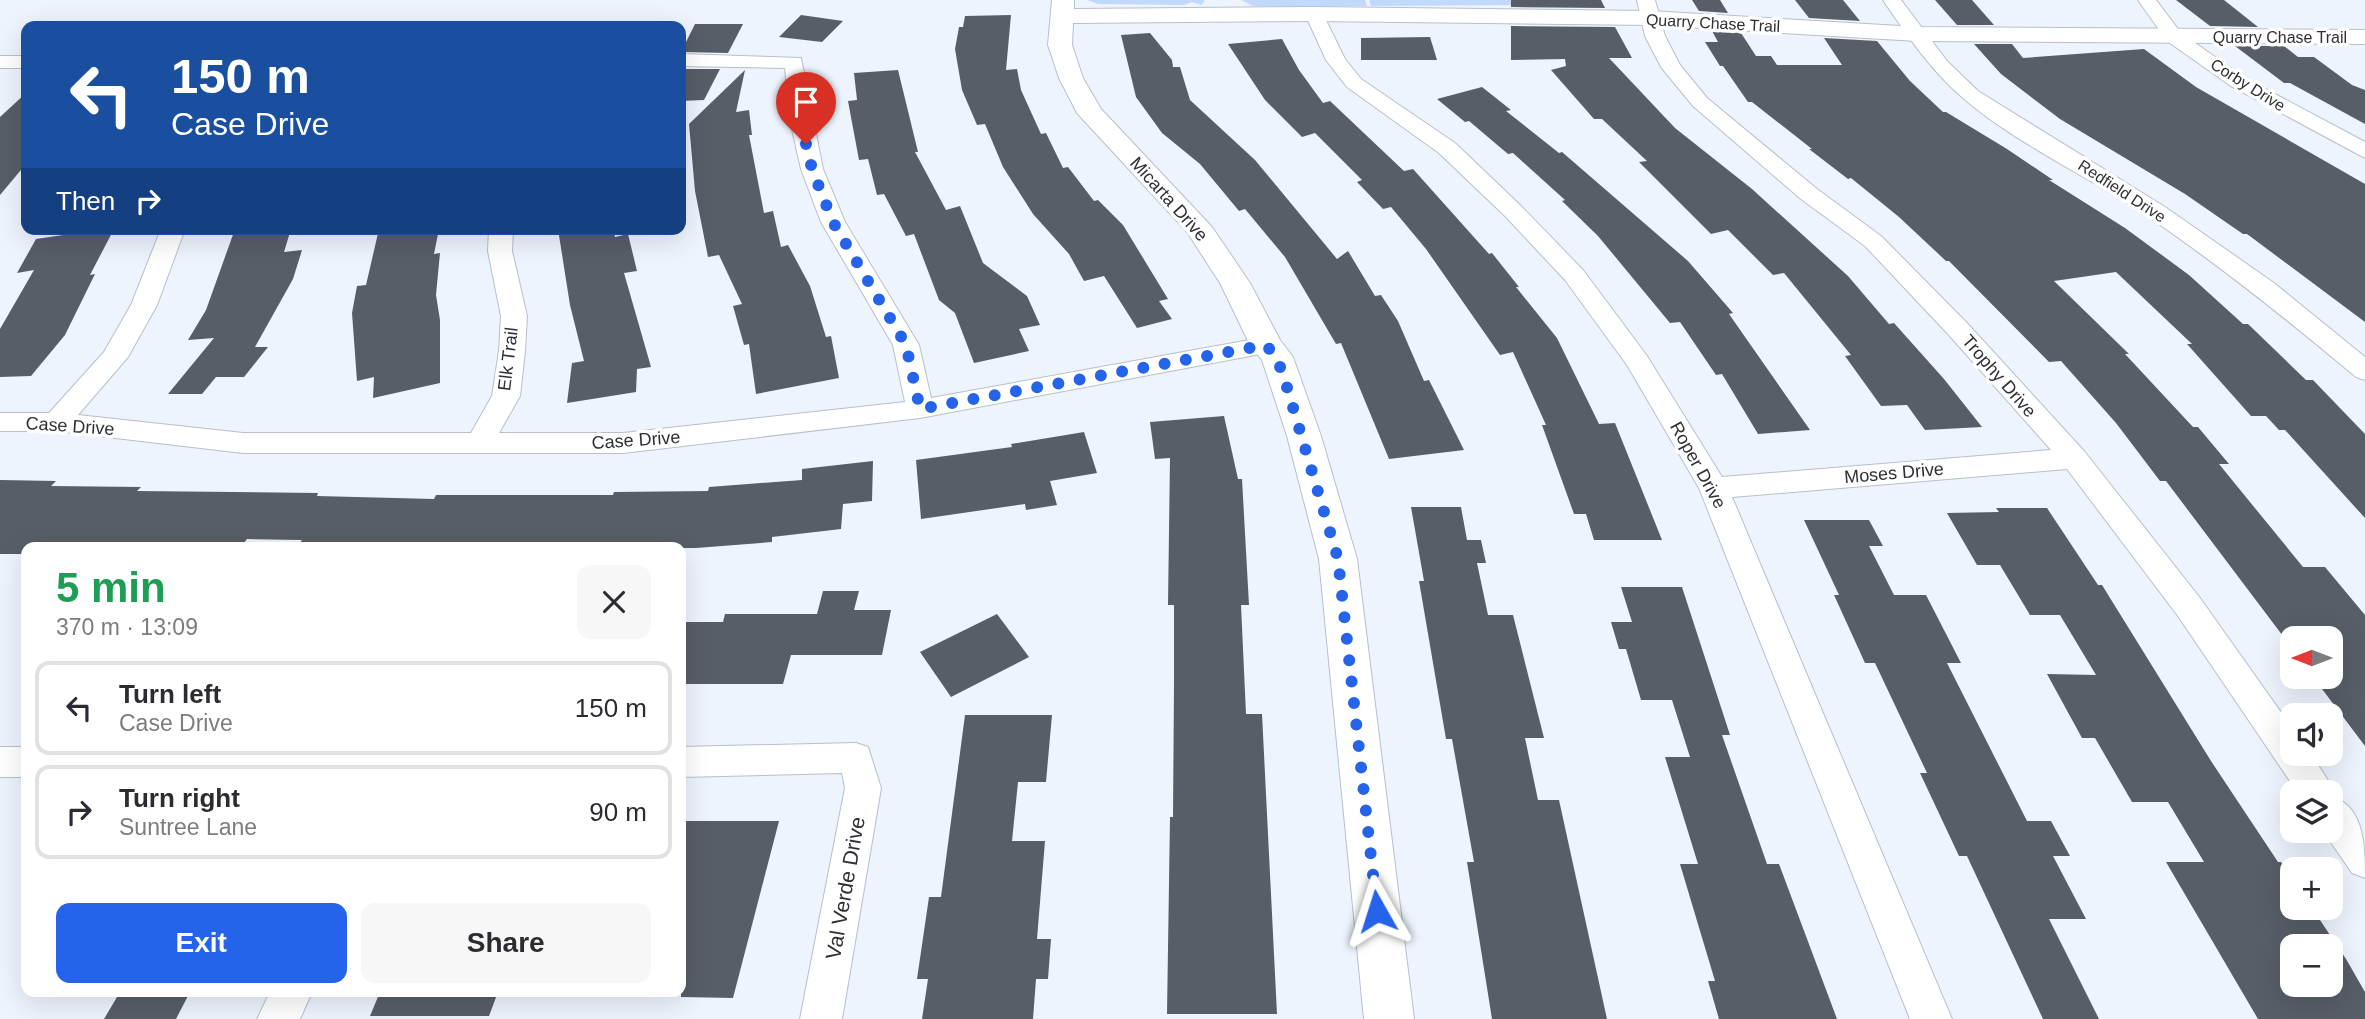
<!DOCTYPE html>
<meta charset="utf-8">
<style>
body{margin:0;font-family:Helvetica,sans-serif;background:#f7f7f7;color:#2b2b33;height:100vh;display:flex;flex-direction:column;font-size:26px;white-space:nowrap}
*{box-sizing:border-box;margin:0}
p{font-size:23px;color:#7c7c81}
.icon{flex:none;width:38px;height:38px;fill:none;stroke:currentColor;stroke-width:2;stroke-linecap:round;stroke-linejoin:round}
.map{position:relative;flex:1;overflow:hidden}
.panel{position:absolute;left:21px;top:542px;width:665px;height:455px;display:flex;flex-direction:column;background:#fff;border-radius:14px;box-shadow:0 7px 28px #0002}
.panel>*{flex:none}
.top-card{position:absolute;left:21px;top:21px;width:665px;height:214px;border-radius:14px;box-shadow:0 7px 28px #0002;background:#1a4fa0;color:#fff;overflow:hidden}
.needle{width:46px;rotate:270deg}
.tools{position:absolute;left:2280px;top:626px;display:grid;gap:14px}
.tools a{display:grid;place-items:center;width:63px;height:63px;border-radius:14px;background:#fff;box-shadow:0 7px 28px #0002;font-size:35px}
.pin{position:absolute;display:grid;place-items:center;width:60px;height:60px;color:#fff;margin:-72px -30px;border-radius:50% 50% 50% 0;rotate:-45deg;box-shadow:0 0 7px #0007}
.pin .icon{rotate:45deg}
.me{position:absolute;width:77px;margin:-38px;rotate:354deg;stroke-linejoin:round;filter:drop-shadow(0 0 5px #0008)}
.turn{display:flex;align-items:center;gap:24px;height:147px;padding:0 35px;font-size:32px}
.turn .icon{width:91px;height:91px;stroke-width:2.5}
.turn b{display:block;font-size:49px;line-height:60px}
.then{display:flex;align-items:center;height:66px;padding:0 35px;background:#0003;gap:14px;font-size:26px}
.round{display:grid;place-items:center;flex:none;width:74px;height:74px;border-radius:14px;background:#f7f7f7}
.overview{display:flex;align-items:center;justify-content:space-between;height:119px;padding:0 35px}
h1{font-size:42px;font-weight:800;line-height:52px;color:#1e9e55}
.primary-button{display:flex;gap:14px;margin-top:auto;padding:14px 35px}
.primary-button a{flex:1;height:80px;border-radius:14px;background:#2563eb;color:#fff;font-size:28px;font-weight:800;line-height:80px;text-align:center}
.primary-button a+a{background:#f7f7f7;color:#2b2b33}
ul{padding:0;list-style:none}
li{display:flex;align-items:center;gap:21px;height:94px;margin:0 14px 10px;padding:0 21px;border:4px solid #e1e1e2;border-radius:14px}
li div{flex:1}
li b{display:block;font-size:26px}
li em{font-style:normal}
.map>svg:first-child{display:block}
.green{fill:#c0d9fd}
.building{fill:#575e67;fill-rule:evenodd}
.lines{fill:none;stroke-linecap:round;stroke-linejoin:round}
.minor-casing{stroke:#b7bfcb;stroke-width:2}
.tertiary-casing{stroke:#b7bfcb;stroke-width:2}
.minor{fill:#fff;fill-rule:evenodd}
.tertiary{fill:#fff;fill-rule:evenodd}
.route{stroke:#2563eb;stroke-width:12;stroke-dasharray:0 21.6}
.labels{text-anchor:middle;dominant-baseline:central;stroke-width:7;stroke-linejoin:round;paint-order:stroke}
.far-street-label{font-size:16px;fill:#2d3035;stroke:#fff}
.street-label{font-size:18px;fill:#2d3035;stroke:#fff}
.near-street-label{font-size:21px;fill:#2d3035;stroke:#fff}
</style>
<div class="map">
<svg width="2365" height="1019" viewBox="0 0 2365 1019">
<rect width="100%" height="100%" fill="#edf4fd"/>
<g class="green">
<polygon points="1087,0 1204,0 1204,2 1201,5 1192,2 1184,5 1098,4"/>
<polygon points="1241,0 1365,0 1367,6 1253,6"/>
<polygon points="1369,0 1525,0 1527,5 1371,6"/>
</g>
<g class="building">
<polygon points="1511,0 1601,0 1605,8 1511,7"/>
<polygon points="1692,0 1720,0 1728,13 1699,11"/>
<polygon points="1795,0 1843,0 1860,21 1809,18"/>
<polygon points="1935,0 1972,0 1994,25 1957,25"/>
<polygon points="2176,0 2224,0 2258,27 2210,26"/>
<polygon points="801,15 843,21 822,42 779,37"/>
<polygon points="1011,15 1006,70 1017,69 1021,90 1041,134 1046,133 1063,168 1068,167 1094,201 1098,200 1123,225 1168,299 1159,301 1172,319 1137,328 1104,276 1084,281 1069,254 1033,214 1003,167 985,124 977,125 962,90 955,49 959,27 963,27 965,16"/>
<polygon points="695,24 743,24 728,53 681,52"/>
<polygon points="1511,26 1615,27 1632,58 1609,58 1675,128 1752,189 1848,276 1889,324 1894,323 1944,379 1982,427 1925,430 1907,405 1881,406 1845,356 1851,355 1784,273 1773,275 1728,230 1711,234 1639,162 1647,161 1602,119 1594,119 1551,70 1566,66 1565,59 1511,60"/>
<polygon points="1712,31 1741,33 1756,56 1771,56 1777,65 1842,65 1824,38 1877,41 1910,81 1943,112 1946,112 2007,149 2053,180 2049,180 2125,228 2189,275 2243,324 2248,324 2306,380 2313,380 2365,434 2365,518 2285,430 2279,430 2266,416 2251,416 2187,344 2192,344 2116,272 2054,281 2129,354 2125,354 2193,427 2198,427 2229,464 2219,464 2303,567 2325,567 2365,615 2365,746 2313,677 2331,677 2331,639 2292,639 2292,648 2166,481 2160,481 2116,423 2061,361 2049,362 1949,261 1946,261 1899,217 1851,178 1848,179 1809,149 1812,149 1752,102 1748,102 1723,66 1720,66 1705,42 1718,42"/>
<polygon points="1150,33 1172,60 1173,67 1180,67 1190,100 1255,160 1337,259 1348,251 1375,296 1381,295 1398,321 1424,381 1429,380 1464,450 1389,459 1341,343 1336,344 1285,257 1245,209 1239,211 1200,164 1162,133 1136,97 1121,35"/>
<polygon points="1430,37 1437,60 1361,60 1361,38"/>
<polygon points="1282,39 1299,70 1323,103 1330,101 1404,171 1413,169 1489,254 1492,253 1519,287 1516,287 1557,338 1599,424 1615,423 1662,540 1594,540 1586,514 1574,514 1542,425 1546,425 1513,352 1500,355 1426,249 1391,207 1383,209 1357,182 1362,180 1315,133 1302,137 1265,100 1228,44"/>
<polygon points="1974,44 2012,44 2023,58 2144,49 2196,87 2365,184 2365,322 2247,234 2243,234 2185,194 2060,119 2001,74"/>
<polygon points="2235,46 2284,46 2298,57 2314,57 2352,85 2365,90 2365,124 2290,83 2284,83"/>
<polygon points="681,69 720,69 704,100 681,101"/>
<polygon points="745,70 736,112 749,110 752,135 749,135 764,213 773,211 781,247 788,245 810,286 826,337 831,336 839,378 756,394 749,344 744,345 733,306 742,304 719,255 708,257 695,191 689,124"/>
<polygon points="898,70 918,152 915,152 946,210 960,206 983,263 1027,296 1040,325 1019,329 1029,351 974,363 955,313 939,300 914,234 906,236 884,194 877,195 868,159 859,160 848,101 857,100 854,73"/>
<polygon points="1482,87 1511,110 1506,111 1559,153 1562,152 1688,261 1733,313 1729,314 1810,430 1758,434 1722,374 1716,375 1680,322 1670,323 1598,236 1562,201 1565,200 1513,153 1508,154 1469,121 1465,122 1437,99"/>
<polygon points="26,93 26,164 0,195 0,117"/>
<polygon points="104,229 114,229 90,275 95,274 65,335 31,376 0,377 0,329 34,270 17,273 36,239"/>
<polygon points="235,229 291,229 284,252 302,250 293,279 255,347 268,347 244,377 216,377 202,394 168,394 214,338 188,340 206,310"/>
<polygon points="379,229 439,229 434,254 440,253 436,295 440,320 440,383 373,398 374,377 357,381 352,313 357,286 366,285"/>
<polygon points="558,229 613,229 615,237 628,234 637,271 624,273 651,367 637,369 636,392 567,403 572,363 584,361 570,305"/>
<polygon points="1224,416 1238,479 1242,479 1249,605 1241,605 1246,714 1262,714 1277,1014 1167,1014 1170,817 1173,817 1174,686 1174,605 1168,605 1170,458 1155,459 1150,422"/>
<polygon points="1084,432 1097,473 1050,481 1057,505 1026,510 1025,504 921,519 916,460 1012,447 1011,444"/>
<polygon points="873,461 872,501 843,504 841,529 772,537 772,542 696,548 296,548 302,540 247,539 240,548 92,546 26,548 26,554 0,554 0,480 56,481 51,486 141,487 137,491 318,493 317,496 434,499 436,495 613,495 614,492 708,491 709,487 802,480 802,469"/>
<polygon points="1411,507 1461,507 1467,540 1481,540 1486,563 1477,563 1488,615 1513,615 1544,738 1525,738 1538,800 1559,800 1607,1019 1492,1019 1467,862 1474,862 1452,739 1446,739 1419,581 1424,581"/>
<path d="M1996,508h51l51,77h4l109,176 67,101h3l11,16v30h20l34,51 19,33v27h-107l-92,-157h38l-36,-60h-36l-37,-64h-13l-35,-64 49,1 -36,-60h-30l-30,-50h-23l-30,-52 52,-1zM2292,947h39v38h-39z"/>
<polygon points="1804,520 1869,520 1883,546 1869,546 1894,595 1926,595 1961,663 1947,663 2027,821 2051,821 2070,856 2053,856 2086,919 2049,919 2099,1019 2043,1019 1967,856 1959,856 1920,773 1927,773 1875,663 1865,663 1834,595 1839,595"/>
<polygon points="1621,587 1682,587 1730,735 1722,735 1767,864 1779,864 1837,1019 1719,1019 1708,981 1715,981 1680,864 1698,864 1665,757 1690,757 1672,700 1641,700 1626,649 1619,649 1611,622 1632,622"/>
<polygon points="823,591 859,591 854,610 891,610 882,655 791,655 783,684 681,684 681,622 723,622 725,614 817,614"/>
<polygon points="997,614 1029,657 951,697 920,652"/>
<polygon points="965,715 1052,715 1046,782 1018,782 1012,841 1045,841 1037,939 1051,939 1048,979 1036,979 1033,1019 922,1019 928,979 917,979 929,897 941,897"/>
<polygon points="681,821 779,821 733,998 681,997"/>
<polygon points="120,992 190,992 176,1019 104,1019"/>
<polygon points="380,992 498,992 489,1016 370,1016"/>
</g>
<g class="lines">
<g class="minor-casing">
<g id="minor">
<path d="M1637,0h18l10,36 15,29 27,33 110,91 64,47 85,86 118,129 116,147 92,130v26h19l25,39 -2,4c31,12 31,51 31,81l-13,-5 -29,-42h8v-38h-33l-120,-177 -111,-147 -335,28 220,522h-42l-211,-531 -72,-123 -62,-85 -60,-64 -66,-63 -92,-66 -21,-27 -21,-46 9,-6 7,2 24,49 16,20 94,64 66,63 62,64 64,86 75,121 329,-27 -103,-116 -83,-88 -64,-47 -108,-93 -32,-39 -16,-31z"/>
<path d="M1883,0h18l46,61 31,30 187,116 109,76 91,74v23l-9,-3c-67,-56 -134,-110 -206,-159 -58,-40 -134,-74 -187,-120 -32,-27 -56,-63 -80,-98z"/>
<polygon points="2138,0 2156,0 2181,33 2245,78 2365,142 2365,158 2231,86 2167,41"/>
<polygon points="681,54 801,58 823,169 845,222 919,345 931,398 1266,337 1275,339 1279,345 1275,351 1266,353 920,418 623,453 243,453 56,431 0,431 0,413 49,413 104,352 131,305 161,229 185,229 157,305 128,357 78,415 243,433 471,433 492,396 499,351 501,316 488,251 489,229 513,229 512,251 527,316 525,351 520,396 499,433 623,433 905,402 893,345 821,222 801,169 790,120 785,68 681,66"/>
<rect x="0" y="56" width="26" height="12"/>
<polygon points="856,743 868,747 881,788 842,1019 800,1019 845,788 842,773 681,777 681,747"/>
<rect x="0" y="747" width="26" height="30"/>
<polygon points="270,992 312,992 300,1019 257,1019"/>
</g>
</g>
<g class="tertiary-casing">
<polygon id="tertiary" points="1052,0 1074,0 1074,9 1314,7 1651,11 1917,27 2365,30 2365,44 1917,41 1651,25 1314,21 1073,23 1072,45 1083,78 1101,109 1212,227 1250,283 1280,340 1293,357 1321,436 1357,559 1414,1019 1364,1019 1319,559 1287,436 1262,360 1250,345 1220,283 1187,232 1077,113 1059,78 1048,45"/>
</g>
<use href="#minor" class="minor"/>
<use href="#tertiary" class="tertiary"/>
</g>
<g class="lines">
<polyline class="route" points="806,144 812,169 833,222 906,345 920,409 1266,345 1277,358 1286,384 1338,559 1377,911"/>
</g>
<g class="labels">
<g class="far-street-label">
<text transform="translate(1713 23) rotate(3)">Quarry Chase Trail</text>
<text x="2280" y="37">Quarry Chase Trail</text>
<text transform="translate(2248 85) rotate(32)">Corby Drive</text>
<text transform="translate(2122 191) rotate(33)">Redfield Drive</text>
</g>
<g class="street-label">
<text transform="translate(1169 199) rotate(48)">Micarta Drive</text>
<text transform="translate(508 359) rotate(-83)">Elk Trail</text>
<text transform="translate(1999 376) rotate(49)">Trophy Drive</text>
<text transform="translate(70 426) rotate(4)">Case Drive</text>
<text transform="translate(636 440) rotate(-4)">Case Drive</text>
<text transform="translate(1698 465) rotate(61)">Roper Drive</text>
<text transform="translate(1894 473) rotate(-5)">Moses Drive</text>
</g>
<g class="near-street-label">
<text transform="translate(845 888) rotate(-80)">Val Verde Drive</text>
</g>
</g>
</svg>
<div class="tools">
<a><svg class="needle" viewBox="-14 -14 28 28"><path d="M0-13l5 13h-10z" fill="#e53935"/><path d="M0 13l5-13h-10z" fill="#7c7c81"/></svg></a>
<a><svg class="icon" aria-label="sound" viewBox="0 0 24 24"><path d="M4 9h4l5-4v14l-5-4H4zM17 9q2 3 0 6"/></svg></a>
<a><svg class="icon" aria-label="layers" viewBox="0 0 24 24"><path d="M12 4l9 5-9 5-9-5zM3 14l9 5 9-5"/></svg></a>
<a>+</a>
<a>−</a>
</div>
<div class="pin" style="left:806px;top:144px;background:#d93025"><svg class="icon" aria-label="arrive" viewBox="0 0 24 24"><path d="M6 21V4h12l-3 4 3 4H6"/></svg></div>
<svg class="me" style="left:1377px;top:911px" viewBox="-20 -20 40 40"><path d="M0-17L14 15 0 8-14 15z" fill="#2563eb" stroke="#fff" stroke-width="4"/></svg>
<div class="top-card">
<div class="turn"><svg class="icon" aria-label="left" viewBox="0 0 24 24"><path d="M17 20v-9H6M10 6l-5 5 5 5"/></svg><div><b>150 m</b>Case Drive</div></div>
<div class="then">Then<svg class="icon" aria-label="right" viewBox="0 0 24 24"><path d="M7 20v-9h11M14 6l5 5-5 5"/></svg></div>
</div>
<section class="panel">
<div class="overview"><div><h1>5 min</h1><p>370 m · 13:09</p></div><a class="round"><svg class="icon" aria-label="close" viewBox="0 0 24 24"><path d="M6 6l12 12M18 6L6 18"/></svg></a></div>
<ul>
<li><svg class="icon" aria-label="left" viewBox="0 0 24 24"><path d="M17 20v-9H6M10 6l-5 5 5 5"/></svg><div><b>Turn left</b><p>Case Drive</p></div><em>150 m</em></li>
<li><svg class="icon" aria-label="right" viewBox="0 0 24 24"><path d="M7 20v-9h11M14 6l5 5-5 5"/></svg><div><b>Turn right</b><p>Suntree Lane</p></div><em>90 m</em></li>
</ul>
<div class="primary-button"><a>Exit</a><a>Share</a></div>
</section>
</div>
